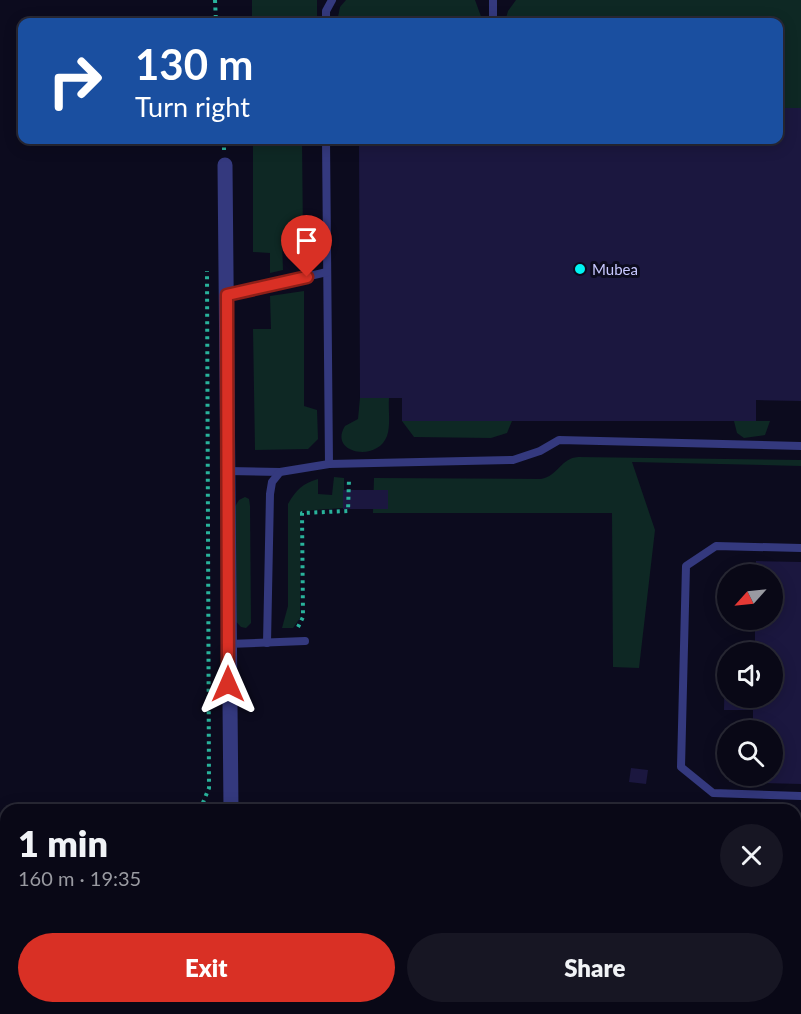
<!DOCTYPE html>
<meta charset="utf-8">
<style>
body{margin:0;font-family:Lato,sans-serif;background:#171623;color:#f1f3f6;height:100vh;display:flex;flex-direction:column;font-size:22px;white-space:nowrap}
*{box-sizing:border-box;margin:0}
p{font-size:20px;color:#999aa1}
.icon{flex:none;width:33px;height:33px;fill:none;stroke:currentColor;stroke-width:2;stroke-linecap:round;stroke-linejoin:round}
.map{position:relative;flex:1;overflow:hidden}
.sheet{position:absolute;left:0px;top:804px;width:801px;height:210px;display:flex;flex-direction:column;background:#090816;border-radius:18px 18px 0 0;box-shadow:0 3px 15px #0003,0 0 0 2px #292935}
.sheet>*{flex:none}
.banner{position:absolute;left:18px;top:18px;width:765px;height:126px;border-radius:12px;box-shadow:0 3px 15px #0003,0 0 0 2px #292935;background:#1a4fa0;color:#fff;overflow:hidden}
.needle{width:39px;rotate:243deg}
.tools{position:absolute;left:717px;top:564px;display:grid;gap:12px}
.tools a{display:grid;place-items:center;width:66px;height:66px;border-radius:50%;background:#090816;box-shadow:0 3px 15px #0003,0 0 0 2px #292935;font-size:30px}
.pin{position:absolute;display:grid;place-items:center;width:51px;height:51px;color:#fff;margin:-62px -26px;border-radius:50% 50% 50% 0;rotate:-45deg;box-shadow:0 0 6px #0007}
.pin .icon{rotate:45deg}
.me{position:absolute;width:66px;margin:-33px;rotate:0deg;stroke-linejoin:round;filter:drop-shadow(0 0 4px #0008)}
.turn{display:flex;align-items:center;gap:21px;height:126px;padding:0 18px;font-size:27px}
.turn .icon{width:78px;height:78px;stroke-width:2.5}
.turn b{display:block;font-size:42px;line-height:51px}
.round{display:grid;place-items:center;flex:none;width:63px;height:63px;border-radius:32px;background:#171623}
.head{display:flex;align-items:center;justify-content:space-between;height:102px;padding:0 18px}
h1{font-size:36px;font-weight:800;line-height:45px}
.primary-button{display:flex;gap:12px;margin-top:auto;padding:12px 18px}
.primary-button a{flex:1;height:69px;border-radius:36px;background:#d93025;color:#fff;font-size:24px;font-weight:800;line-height:69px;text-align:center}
.primary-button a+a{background:#171623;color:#f1f3f6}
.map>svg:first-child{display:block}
.green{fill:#0e2824}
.building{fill:#1b173f}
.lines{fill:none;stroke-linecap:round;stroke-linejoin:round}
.path{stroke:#29b29b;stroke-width:4;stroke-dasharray:3 4.5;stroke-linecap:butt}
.lane{stroke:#34397e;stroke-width:8}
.street{stroke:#34397e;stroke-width:15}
.route-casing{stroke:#8d1f18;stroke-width:15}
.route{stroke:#d93025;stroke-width:10}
.poi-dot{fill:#00f3f2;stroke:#0c0b1e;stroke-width:2}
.labels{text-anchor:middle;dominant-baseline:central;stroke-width:6;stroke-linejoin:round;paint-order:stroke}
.poi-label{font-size:15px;fill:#c8c8ff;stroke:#0c0b1e;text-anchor:start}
</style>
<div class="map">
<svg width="801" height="1014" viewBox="0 0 801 1014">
<rect width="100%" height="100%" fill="#0c0b1e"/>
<g class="green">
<rect x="252" y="0" width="65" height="22"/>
<polygon points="346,0 475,0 483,22 337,22 340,7"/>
<polygon points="516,0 801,0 801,108 779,108 778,22 505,22 508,11"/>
<polygon points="253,140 302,140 303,237 282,241 283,270 270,273 270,253 253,252"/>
<polygon points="304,291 304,406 317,410 318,439 308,449 255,450 253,329 271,329 270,296"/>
<path d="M360,398h29c-1,11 2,27 -2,38 -10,27 -59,17 -42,-10l13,-7z"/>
<polygon points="402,421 512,421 507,433 491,438 414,437"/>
<polygon points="734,421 770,421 765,435 744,438 737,433"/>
<path d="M578,457l223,3v6l-169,-4 23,68 -16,138 -26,-1 -1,-154h-239l1,-35 167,1c17,-3 20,-21 37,-22z"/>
<path d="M334,477l10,1v30l-44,3v107l-7,10h-11l6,-22v-102c8,-14 15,-21 30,-25v15l14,1z"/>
<polygon points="245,497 249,499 250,506 251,623 246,628 241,627 228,613 228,518 239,500"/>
</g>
<g class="building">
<polygon points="778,108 801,108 801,401 756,400 756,421 402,421 402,398 360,398 359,140 778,140"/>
<rect x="343" y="490" width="45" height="19"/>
<polygon points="756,561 801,562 801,784 729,782 729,776 772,776 772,730 753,730 753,710 724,710 725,653 728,653 728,698 772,698 772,652 755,652 755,620 772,620 772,574 756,574"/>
<polygon points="631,768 648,770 646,784 629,782"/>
<polygon points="6,987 6,1008 16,1008 18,1014 0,1014 0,989"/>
<polygon points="305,1008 429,1008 431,1014 288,1014"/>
</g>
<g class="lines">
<g class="path">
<polyline points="215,0 216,22"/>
<polyline points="224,140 224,150"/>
<polyline points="298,627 303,617 302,513 348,511 349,479"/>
<polyline points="200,810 209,788 207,271"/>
<polyline points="0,910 6,907"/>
</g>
<g class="lane">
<polyline points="493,0 493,22"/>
<polyline points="326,22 326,11 332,0"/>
<polyline points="326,140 329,464"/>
<polyline points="227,295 327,272"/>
<polyline points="228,471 280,472"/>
<polyline points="801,548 716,546 686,566 681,767 713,793 801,796"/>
<polyline points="267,643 270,494 272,482 280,472 329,464 513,460 540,451 559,440 801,446"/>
<polyline points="228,644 305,641"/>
<polyline points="0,970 6,968"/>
<polyline points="41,1008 43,1014"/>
<polyline points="464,1008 466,1014"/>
<polyline points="100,1014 114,1009"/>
</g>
<g class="street">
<polyline points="225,165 231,810"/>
<polyline points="328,810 434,810"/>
<polyline points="795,851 801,851"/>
<polyline points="0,882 6,880"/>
</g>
</g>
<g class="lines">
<g class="route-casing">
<polyline id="route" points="228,684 227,295 307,277"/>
</g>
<use href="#route" class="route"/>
</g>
<circle class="poi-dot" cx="580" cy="269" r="6"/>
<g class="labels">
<g class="poi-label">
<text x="592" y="269">Mubea</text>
</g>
</g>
</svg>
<div class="tools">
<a><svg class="needle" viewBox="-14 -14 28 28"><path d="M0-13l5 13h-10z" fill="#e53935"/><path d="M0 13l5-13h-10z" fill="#999aa1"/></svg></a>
<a><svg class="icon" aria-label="sound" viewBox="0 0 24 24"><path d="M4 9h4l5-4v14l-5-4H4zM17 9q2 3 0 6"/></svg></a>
<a><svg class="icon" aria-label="search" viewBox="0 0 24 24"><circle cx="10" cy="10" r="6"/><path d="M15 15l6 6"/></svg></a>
</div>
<div class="pin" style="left:307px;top:277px;background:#d93025"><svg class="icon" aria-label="arrive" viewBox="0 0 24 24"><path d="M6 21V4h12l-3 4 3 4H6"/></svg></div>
<svg class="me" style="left:228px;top:684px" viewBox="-20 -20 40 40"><path d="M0-17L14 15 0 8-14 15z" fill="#d93025" stroke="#fff" stroke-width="4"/></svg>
<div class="banner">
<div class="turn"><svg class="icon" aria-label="right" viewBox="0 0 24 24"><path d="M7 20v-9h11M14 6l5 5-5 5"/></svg><div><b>130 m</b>Turn right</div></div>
</div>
<section class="sheet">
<div class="head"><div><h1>1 min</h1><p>160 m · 19:35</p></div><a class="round"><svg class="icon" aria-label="close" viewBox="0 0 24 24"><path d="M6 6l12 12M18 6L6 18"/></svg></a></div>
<div class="primary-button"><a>Exit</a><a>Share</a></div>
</section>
</div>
